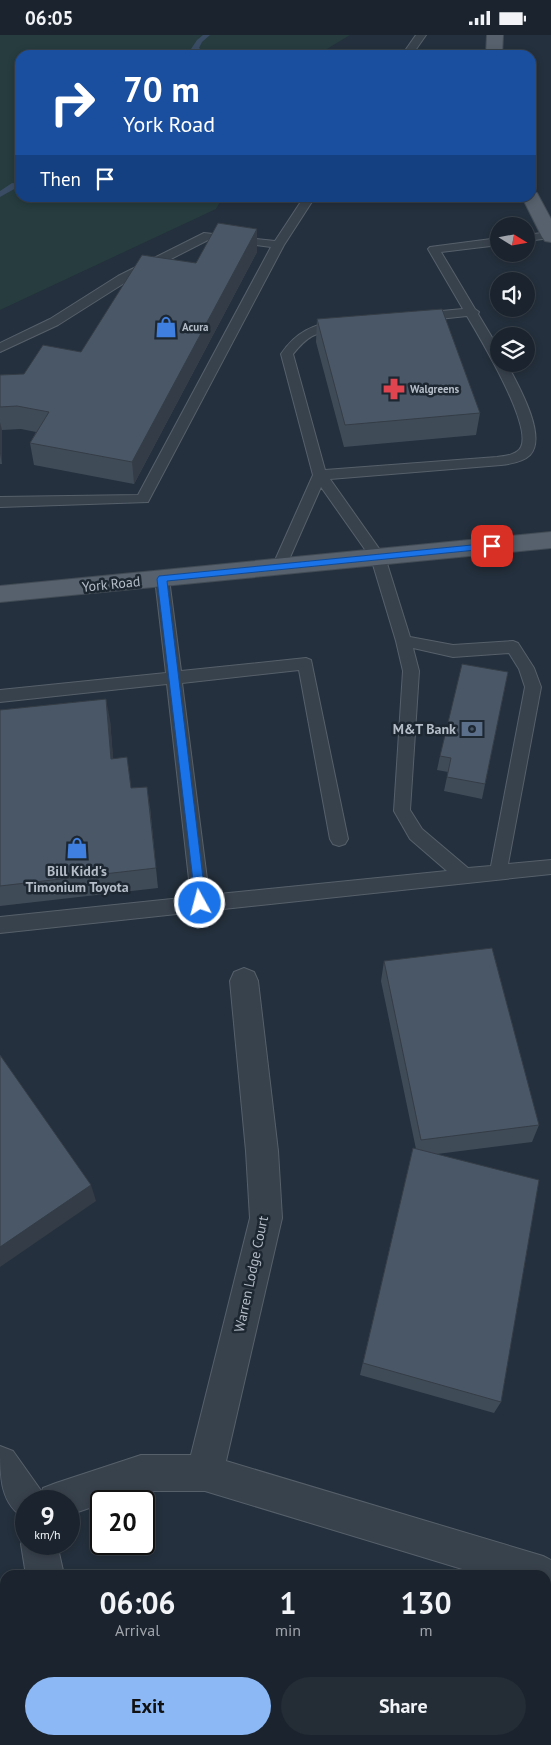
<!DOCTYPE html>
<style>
body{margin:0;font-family:"PT Sans",sans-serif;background:#242c36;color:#f1f3f6;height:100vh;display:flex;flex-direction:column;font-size:19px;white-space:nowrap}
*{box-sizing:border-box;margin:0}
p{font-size:16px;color:#a0a4aa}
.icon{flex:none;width:28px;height:28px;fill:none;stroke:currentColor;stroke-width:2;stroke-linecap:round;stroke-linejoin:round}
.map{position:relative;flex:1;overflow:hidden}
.side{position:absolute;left:0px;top:1535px;width:551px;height:175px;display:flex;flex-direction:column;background:#1b242e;border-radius:15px 15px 0 0;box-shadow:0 2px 8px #0003,0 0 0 1px #39414a}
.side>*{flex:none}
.guide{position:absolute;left:15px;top:15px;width:521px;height:152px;border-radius:15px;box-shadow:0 2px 8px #0003,0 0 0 1px #39414a;background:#1a4fa0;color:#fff;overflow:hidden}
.needle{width:32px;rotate:101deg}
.fabs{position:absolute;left:490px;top:182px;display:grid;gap:10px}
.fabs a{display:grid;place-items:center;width:45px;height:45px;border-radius:50%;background:#1b242e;box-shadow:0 2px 8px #0003,0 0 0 1px #39414a;font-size:25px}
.speed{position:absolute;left:15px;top:1455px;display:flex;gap:10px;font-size:25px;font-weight:700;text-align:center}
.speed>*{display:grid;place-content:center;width:65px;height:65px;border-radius:50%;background:#1b242e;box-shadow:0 2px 8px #0003,0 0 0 1px #39414a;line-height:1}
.speed small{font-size:12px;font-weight:400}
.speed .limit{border:2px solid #111;border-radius:8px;background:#fff;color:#111}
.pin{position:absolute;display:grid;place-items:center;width:42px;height:42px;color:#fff;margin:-21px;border-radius:10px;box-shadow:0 2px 8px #0006}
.me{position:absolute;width:55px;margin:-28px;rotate:353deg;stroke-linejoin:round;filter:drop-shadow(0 0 4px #0008)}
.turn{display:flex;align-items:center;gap:18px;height:105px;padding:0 25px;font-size:22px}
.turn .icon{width:65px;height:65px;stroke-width:2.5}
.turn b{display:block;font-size:35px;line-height:42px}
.then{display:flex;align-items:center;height:48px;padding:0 25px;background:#0003;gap:10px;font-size:19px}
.eta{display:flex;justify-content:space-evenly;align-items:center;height:85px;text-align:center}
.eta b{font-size:30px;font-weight:800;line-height:35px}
.button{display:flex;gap:10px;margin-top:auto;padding:10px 25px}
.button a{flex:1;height:58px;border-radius:30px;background:#8cb9f6;color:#111;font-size:20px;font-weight:800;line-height:58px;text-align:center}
.button a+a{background:#242c36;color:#f1f3f6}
.status{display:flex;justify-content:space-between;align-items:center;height:35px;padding:0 25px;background:#1b242e;direction:ltr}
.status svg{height:14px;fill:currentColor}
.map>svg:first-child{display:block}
.green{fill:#263c3e}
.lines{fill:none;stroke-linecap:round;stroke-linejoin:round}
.stream{fill:#394c64;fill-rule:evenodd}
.service-casing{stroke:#56606b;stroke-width:2}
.minor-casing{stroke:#56606b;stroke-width:2}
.primary-casing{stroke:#414b56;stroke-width:2}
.service{fill:#38424d;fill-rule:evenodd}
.minor{fill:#38424d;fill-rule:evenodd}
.primary{fill:#56616d;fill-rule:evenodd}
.wall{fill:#404b58}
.shaded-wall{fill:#343d47}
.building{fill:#4a5766;stroke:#343d47}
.route{fill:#1a73e8;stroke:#114b97}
.labels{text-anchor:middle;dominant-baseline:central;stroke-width:5;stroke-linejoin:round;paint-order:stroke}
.far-poi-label{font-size:11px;font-weight:bold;fill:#b4bdc8;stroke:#1d2732;text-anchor:start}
.street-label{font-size:14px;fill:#b4bdc8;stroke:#1d2732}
.poi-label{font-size:14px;font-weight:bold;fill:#b4bdc8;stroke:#1d2732;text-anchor:end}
</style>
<div class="status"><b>06:05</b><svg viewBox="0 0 49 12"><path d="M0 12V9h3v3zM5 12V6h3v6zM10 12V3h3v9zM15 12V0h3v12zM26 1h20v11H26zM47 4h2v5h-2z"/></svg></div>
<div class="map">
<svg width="551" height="1710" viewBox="0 0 551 1710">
<rect width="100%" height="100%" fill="#24303d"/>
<polygon class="green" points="0,0 350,0 317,20 20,20 20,162 222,163 216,174 0,275"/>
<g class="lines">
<g class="stream">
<polygon points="203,0 210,0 202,7 199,13 208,20 199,20 191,14 197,5"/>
<polygon points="12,148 20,149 20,153 16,153 0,162 0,156"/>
</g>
<g class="service-casing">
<g id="service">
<polygon points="416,0 426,0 412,20 402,20"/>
<polygon points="304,162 315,162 284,210 148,467 0,472 0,462 138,460 271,212 210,204 126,247 58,290 0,317 0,308 50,284 118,241 204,198 275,206"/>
<polygon points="550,197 551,203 526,206 526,200"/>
<path d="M499,203v7l-58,7 34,57 4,3 -1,2 21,35v15h8c10,19 41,72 23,91 -7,7 -20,9 -29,10l-171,14 55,78 25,80 43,8 60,-4 5,2 16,25 7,19 -33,177 43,-4v14l-551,59v-16l191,-20 -24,-213 -167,18v-12l166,-17 -11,-94 2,-4h10l2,4 12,92 125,-13 5,2 37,179 -3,5 -6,2 -6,-2 -3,-5 -31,-169 -117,13 27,212 238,-24 -37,-32 -16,-28 9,-140 -7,-30 -25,-83 -50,-71 -37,84h-10l-2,-4 41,-92 -32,-121c15,-22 32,-30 58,-33l6,4 -2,3c-26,6 -31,3 -50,26l32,116 172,-13c8,-1 20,-2 24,-10 11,-23 -41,-109 -54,-131l-47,5 -6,-4 6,-4 43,-4 -35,-60 2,-2zM413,613l40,9 56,-4 10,16 6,18 -34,179 -23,2 -46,-39 -12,-19 9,-139z"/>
</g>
</g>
<g class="minor-casing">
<g id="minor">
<path d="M244,933l10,4 4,9 20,170 4,67 -56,243 317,95 8,4v30l-5,2v-17h-64l-277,-84h-64l-31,10h-9v3l-32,11v-14h-43v18c-26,-14 -26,-42 -26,-73l13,5 29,41 1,-4 13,-5 85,-28h50l59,-237 -4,-67 -16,-170 4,-9z"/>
<polygon points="26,1496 26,1509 57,1509 64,1540 26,1540 21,1509"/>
<rect x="38" y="1705" width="40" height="5"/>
</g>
</g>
<g class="primary-casing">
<g id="primary">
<polygon points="487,0 503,0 502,20 486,20"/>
<polygon points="531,157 537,158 551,184 551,207 545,206 542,202 522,162 531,162"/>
<polygon points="551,497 551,513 0,567 0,551"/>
</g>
</g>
<use href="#service" class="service"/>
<use href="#minor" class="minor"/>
<use href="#primary" class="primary"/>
</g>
<g class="wall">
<polygon points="257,217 134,449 34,430 30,408 36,397 21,394 2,395 2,429 0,429 0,340 24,339 81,317 196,228"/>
<polygon points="317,284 480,378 476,400 344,412 316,307"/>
<polygon points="508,637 482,764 444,756 448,737 437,735 440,721"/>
<polygon points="0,675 110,685 113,724 131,753 150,772 158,853 0,871"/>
<polygon points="384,926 539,1090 532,1107 437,1119 501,1367 494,1378 360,1340 413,1113 416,1114 381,946"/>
</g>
<g class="shaded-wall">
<polygon points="257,194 257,217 134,449 132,427"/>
<polygon points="0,387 2,395 2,429 0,419"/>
<polygon points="106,664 110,685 115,745 111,724"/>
<polygon points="147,752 150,772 158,853 156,833"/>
<polygon points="91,1150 96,1166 0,1232 0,1212"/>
</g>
<g class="building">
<polygon points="218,188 257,194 132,427 30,408 49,377 17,371 0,372 0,340 24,339 43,310 81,317 142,220 196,228"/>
<polygon points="442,274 480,378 345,390 317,284"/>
<polygon points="462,629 508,637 485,749 447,742 451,723 440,721"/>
<polygon points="106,664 111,724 127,722 131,753 147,752 156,833 0,851 0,675"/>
<polygon points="492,913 539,1090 421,1105 384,926"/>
<polygon points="0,1020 91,1150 0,1212"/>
<polygon points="413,1113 539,1145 501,1367 363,1328"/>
<polygon points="271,1705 437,1705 436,1710 270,1710"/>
</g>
<polygon class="route" points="492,508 496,509 496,513 167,546 206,868 205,871 196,871 157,544 159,541"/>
<defs>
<g id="shop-bare" transform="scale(1.725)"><path d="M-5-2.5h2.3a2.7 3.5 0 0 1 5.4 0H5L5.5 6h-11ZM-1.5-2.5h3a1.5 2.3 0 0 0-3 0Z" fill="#3f7fe0" stroke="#1d2732" stroke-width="2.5" paint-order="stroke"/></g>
<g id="pharmacy-bare" transform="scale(1.725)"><path d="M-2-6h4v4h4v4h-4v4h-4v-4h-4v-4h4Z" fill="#e0444e" stroke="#1d2732" stroke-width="2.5" paint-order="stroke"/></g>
<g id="bank-bare" transform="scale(1.725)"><path d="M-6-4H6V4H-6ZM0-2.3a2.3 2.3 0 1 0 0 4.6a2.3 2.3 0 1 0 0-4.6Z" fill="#5c6f8a" stroke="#1d2732" stroke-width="2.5" paint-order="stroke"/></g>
</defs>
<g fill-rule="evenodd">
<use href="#shop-bare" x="166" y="292"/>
<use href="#pharmacy-bare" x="394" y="354"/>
<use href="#bank-bare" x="472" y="694"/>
<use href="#shop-bare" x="77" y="813"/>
</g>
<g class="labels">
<g class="far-poi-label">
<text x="182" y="292">Acura</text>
<text x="410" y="354">Walgreens</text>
</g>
<g class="street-label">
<text transform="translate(111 549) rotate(-6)">York Road</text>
<text transform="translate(251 1239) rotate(-78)">Warren Lodge Court</text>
</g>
<g class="poi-label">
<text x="456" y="694">M&amp;T Bank</text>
<text x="77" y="836" text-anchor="middle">Bill Kidd's<tspan x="77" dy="16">Timonium Toyota</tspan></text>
</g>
</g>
</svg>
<div class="fabs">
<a><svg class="needle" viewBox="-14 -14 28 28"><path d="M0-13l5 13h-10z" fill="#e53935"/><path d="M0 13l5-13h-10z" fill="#a0a4aa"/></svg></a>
<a><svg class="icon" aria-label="sound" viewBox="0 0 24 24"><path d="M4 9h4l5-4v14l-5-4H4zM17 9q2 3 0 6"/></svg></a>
<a><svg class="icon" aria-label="layers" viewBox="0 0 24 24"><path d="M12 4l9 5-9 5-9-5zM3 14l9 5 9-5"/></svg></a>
</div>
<div class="speed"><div>9<small>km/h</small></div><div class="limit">20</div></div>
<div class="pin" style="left:492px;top:511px;background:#d93025"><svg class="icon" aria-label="arrive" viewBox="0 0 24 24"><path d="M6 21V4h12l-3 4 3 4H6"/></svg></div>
<svg class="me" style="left:200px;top:868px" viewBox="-20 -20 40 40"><circle r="17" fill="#1a73e8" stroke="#fff" stroke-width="3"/><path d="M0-11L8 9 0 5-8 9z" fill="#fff"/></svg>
<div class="guide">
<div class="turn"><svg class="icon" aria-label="right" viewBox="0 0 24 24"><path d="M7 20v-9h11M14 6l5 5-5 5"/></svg><div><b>70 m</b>York Road</div></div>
<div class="then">Then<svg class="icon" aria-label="arrive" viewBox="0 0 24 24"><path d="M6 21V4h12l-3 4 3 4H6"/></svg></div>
</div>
<section class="side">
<div class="eta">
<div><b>06:06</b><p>Arrival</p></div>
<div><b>1</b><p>min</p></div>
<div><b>130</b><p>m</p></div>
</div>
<div class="button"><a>Exit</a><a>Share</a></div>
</section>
</div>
